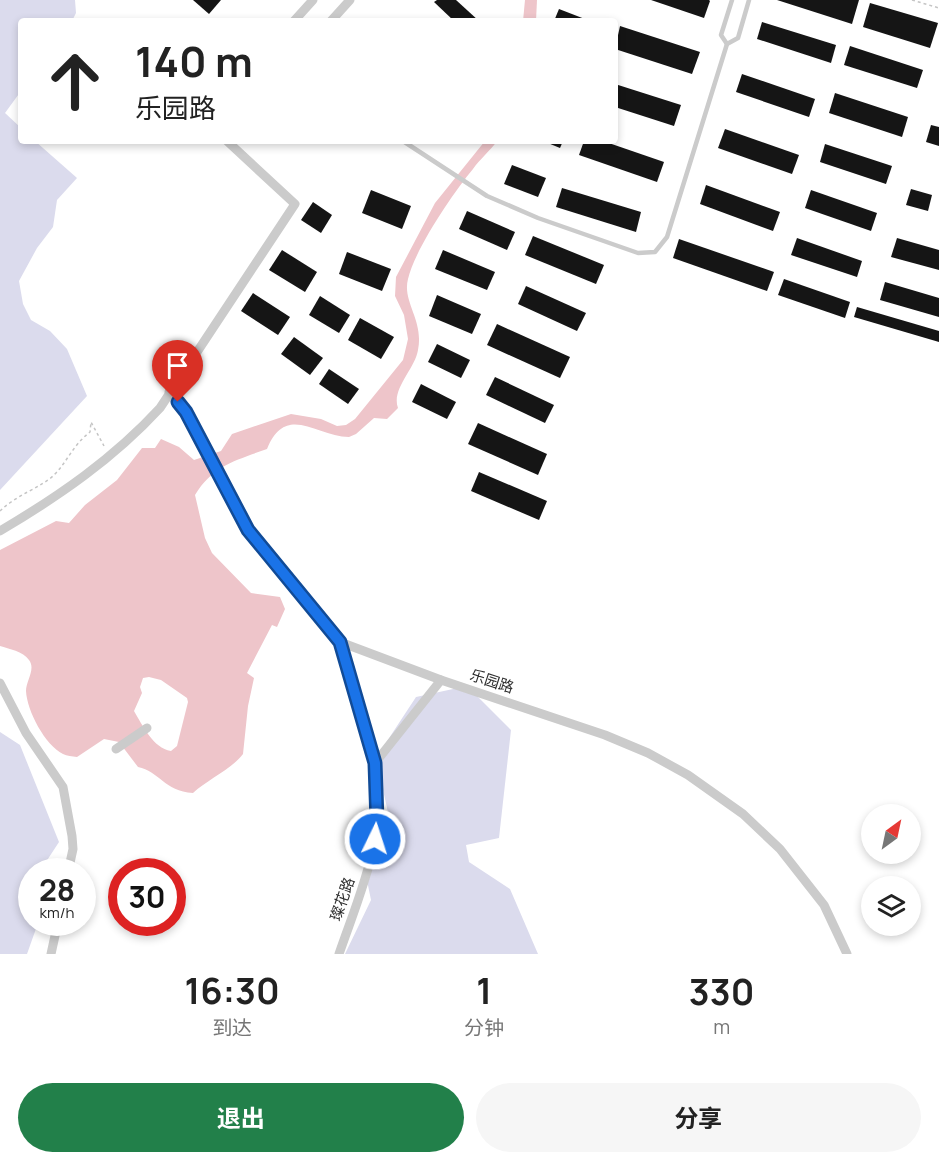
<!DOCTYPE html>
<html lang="zh">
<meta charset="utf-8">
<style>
body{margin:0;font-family:Manrope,"Noto Sans SC",sans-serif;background:#f6f6f6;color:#222;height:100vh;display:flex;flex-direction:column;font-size:22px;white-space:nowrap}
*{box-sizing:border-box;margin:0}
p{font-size:20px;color:#767676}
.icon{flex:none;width:33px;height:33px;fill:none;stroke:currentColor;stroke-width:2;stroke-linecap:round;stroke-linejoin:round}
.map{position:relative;height:954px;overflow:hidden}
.side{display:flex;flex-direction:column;background:#fff;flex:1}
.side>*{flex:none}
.banner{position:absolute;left:18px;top:18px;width:600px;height:126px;border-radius:6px;box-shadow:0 3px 9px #0003;background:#fff;color:#222;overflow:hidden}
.needle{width:39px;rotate:33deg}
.fabs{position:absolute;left:861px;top:804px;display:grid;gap:12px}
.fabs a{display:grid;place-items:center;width:60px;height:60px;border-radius:50%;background:#fff;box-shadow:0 3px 9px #0003;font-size:30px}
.speed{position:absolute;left:18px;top:858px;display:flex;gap:12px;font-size:30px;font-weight:700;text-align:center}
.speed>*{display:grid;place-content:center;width:78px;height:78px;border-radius:50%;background:#fff;box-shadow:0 3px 9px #0003;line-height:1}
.speed small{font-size:15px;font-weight:400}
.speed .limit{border:9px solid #d22;background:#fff;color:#111}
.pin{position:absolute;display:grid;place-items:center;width:51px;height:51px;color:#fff;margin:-62px -26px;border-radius:50% 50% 50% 0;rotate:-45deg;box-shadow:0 0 6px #0007}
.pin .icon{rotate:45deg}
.me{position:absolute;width:66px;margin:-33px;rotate:4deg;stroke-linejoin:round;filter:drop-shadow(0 0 4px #0008)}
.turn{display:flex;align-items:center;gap:21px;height:126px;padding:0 18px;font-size:27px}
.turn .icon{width:78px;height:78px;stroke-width:2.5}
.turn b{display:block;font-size:42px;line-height:51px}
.eta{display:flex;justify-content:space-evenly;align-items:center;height:102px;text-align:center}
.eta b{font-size:36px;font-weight:700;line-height:42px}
.action{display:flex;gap:12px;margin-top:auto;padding:12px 18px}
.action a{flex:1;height:69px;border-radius:36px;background:#22804a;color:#fff;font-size:24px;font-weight:700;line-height:69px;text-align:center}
.action a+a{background:#f6f6f6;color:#222}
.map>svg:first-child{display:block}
.green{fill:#dbdbed}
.water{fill:#eec5ca;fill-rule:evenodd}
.building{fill:#151515}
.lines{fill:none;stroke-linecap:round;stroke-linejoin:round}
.path{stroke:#c5c5c5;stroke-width:1.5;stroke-dasharray:3 3;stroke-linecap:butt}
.lane{stroke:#cbcbcb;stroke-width:4.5}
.street{stroke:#cbcbcb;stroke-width:9}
.route-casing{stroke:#114b97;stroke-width:15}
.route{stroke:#1a73e8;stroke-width:10}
.labels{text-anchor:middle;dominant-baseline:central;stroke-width:6;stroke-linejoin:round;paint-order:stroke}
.street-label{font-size:15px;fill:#2e2e2e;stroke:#fff}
</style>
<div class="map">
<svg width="939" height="954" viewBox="0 0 939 954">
<rect width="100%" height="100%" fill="#fff"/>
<g class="green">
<polygon points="0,0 75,0 76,13 72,21 21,21 21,91 5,113 21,128 21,141 35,141 77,178 57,200 53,227 37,248 19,281 23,304 31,320 50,331 67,349 87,396 0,490"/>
<polygon points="467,686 511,730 499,838 466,845 469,862 510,889 538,954 345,954 371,900 364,866 391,826 376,758 416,697"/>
<polygon points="0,732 20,745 59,842 40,871 32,872 32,922 38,923 27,954 0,954"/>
</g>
<g class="water">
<polygon points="525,0 537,0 536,21 523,21"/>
<path d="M485,141h12c-7,10 -17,18 -24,28 -20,24 -58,80 -65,110 -6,23 16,41 10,71 -3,19 -27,39 -20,58l-11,11 -13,-1 -18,16 -7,3c-32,0 -63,-35 -82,12 -30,11 -54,16 -72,46l10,43 7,15 39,40 29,4 5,12 -8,18 -5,-2 -25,48 7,5 -6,28 -5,48c-10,14 -36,26 -50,39 -29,-2 -34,-22 -55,-26l-19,-25 -15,-3 -27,18c-5,-1 -10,-1 -14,-3 -18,-9 -36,-43 -37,-63 0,-10 10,-22 3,-31 -6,-9 -20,-11 -29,-14v-96l56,-29 13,2 16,-18 32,-25 25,-32h13l6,-9 18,8 15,13 27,-9 11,-17 59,-20 30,5 16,7 9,-1 9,-6 48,-59 5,-21 -4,-24 -9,-19 1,-19 39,-74zM149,677l12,3 26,18 1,4 -11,44 -6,5c-18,-3 -28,-25 -37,-40l8,-18 -2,-6 3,-9z"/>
</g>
<g class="building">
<polygon points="193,0 221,0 209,14"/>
<polygon points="437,0 456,0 479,21 454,21 434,2"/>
<polygon points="651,0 709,0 710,1 704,18"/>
<polygon points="777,0 859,0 852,24"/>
<polygon points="870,3 938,23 930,48 863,27"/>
<polygon points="559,9 590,21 554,21"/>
<polygon points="762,22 836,45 831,63 757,39"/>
<polygon points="620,26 700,52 692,74 615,49"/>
<polygon points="850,46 923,70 917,88 844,65"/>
<polygon points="742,74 815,99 809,117 736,92"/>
<polygon points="615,84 681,105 674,126 615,107"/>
<polygon points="835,93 908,117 902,137 829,113"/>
<polygon points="931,125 939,127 939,146 926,142"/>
<polygon points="725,129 799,155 792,174 718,148"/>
<polygon points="543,141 563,141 560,148"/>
<polygon points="584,141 603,141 664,162 657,182 579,155"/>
<polygon points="825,144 892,166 886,184 820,162"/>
<polygon points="512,165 546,178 538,197 504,184"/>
<polygon points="706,185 780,212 773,231 700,204"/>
<polygon points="562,188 641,212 636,232 556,207"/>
<polygon points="911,189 932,195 928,211 906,205"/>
<polygon points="371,190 411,206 402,229 362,213"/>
<polygon points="811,190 877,213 871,231 805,208"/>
<polygon points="313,202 332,215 321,233 301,220"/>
<polygon points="467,211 515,232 507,250 459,229"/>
<polygon points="533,236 604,265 596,284 525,255"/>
<polygon points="797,238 862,261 857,277 791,255"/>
<polygon points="897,238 939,250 939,270 891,257"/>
<polygon points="679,239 774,272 767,291 673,258"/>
<polygon points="282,250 317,272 305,292 269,270"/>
<polygon points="443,250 495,272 487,290 435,269"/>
<polygon points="347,252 391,269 382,291 339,274"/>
<polygon points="784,279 850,302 845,318 778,295"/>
<polygon points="885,282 939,298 939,317 880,300"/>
<polygon points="526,286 586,313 577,331 518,304"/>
<polygon points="253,293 290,317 278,335 241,311"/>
<polygon points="437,295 481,314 472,334 429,316"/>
<polygon points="320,296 350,315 339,333 309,315"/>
<polygon points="857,307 939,331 939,342 854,317"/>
<polygon points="360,318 394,337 381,359 348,340"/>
<polygon points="497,324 570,357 560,378 487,345"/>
<polygon points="294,337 323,358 310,375 281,354"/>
<polygon points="437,344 470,360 461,378 428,362"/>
<polygon points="329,369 359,389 348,404 319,384"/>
<polygon points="495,377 554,405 545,423 486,395"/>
<polygon points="421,384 456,402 447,419 412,402"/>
<polygon points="478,423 547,454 538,475 468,444"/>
<polygon points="479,472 547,501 539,520 471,491"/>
</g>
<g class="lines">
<g class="path">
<polyline points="912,0 939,8"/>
<path d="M0,511c16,-16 42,-24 54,-36 14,-14 18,-29 36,-43l1,-10 13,24"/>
</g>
<g class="lane">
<polyline points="732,0 721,35 727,44 738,38 749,0"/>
<polyline points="403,141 487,196 538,218 638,253 655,252 667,237 727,44"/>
</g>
<g class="street">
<polyline points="294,21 313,0"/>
<polyline points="331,21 350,0"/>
<polyline points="169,392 186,412 248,530 340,642 441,680 605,735 648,753 688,775 743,814 780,849 824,905 847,954"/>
<path d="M0,531c59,-35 113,-72 160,-123l135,-204 -68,-63"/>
<polyline points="0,683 26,733 63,787 72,836 73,849 68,872"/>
<polyline points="116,749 147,728"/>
<polyline points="375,763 441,680"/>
<polyline points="51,954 58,922"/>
<path d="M339,954c21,-61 51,-126 36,-192 -10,-41 -26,-80 -35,-120"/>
</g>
</g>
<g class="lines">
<g class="route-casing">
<polyline id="route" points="178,402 186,412 248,530 340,642 375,763 377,821 375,839"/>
</g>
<use href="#route" class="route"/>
</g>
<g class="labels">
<g class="street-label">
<text transform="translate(492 681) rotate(18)">乐园路</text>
<text transform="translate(342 899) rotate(-71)">璨花路</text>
</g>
</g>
</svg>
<div class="fabs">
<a><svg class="needle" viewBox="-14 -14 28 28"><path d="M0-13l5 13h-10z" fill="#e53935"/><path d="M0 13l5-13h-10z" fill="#767676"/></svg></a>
<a><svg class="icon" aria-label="layers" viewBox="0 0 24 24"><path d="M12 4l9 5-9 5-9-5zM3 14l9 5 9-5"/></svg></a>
</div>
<div class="speed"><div>28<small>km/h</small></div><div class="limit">30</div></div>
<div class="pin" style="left:178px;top:402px;background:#d93025"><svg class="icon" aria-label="arrive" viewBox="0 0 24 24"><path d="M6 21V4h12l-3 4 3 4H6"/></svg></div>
<svg class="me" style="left:375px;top:839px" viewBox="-20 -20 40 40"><circle r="17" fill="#1a73e8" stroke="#fff" stroke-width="3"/><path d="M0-11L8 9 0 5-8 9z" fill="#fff"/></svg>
<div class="banner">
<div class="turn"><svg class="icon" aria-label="ahead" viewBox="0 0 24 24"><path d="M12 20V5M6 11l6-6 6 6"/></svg><div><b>140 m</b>乐园路</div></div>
</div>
</div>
<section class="side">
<div class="eta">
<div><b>16:30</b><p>到达</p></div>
<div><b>1</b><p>分钟</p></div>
<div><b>330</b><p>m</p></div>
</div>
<div class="action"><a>退出</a><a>分享</a></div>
</section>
